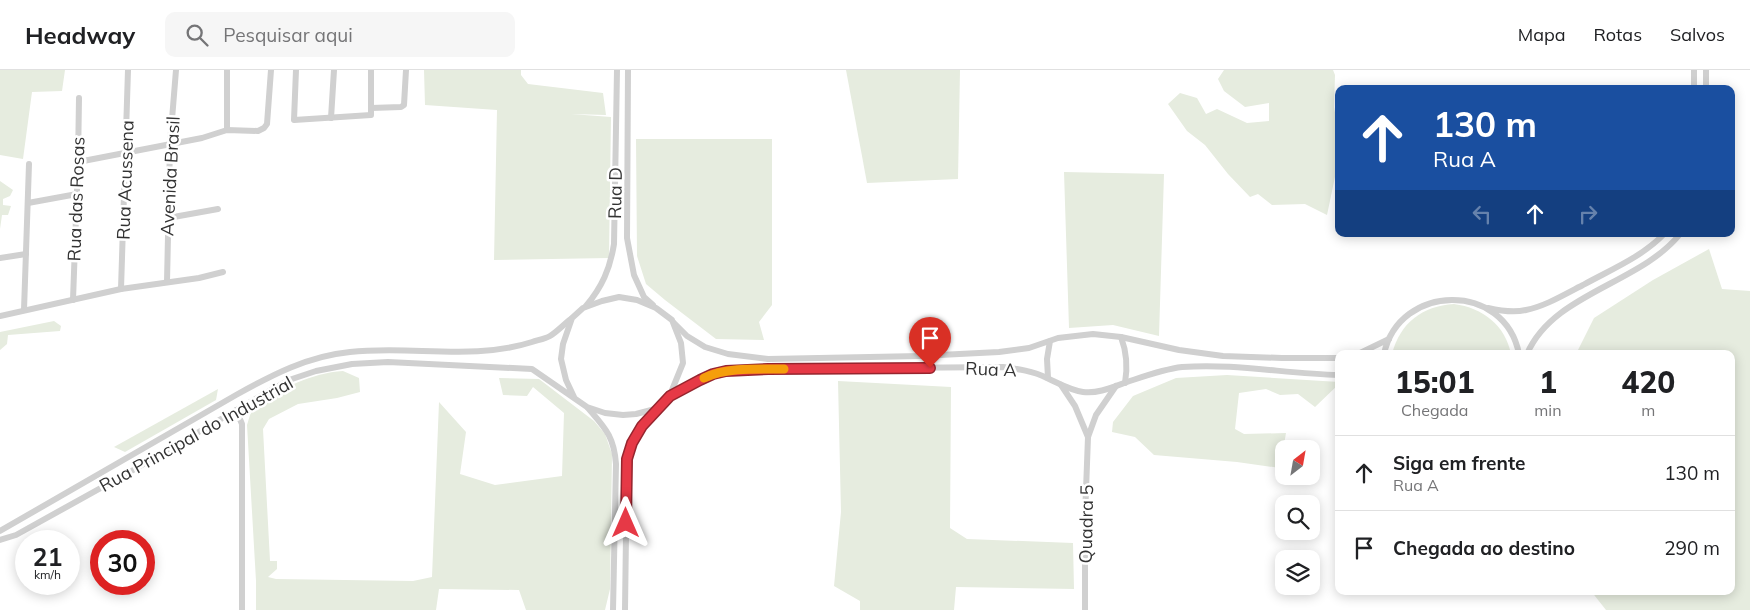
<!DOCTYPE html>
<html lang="pt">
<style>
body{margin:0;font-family:Mulish,sans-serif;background:#f6f6f6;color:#202124;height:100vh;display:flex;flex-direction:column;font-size:19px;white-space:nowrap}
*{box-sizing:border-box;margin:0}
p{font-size:16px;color:#757577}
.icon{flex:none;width:28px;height:28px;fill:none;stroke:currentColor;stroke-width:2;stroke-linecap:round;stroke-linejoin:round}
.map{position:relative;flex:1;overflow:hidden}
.sheet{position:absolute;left:1335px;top:280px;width:400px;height:245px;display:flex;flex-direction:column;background:#fff;border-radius:10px;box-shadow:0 2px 12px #0003}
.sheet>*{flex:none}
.top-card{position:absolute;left:1335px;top:15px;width:400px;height:152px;border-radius:10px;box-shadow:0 2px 12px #0003;background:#1a4fa0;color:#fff;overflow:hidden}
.needle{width:32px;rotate:31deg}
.fabs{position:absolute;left:1275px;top:370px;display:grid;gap:10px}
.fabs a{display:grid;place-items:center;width:45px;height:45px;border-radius:10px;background:#fff;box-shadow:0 2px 12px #0003;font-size:25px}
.speed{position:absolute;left:15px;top:460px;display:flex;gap:10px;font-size:25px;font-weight:700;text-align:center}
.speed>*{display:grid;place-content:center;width:65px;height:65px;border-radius:50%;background:#fff;box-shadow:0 2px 12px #0003;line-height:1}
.speed small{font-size:12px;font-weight:400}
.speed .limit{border:8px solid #d22;background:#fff;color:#111}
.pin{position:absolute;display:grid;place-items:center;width:42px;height:42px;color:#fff;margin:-51px -21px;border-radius:50% 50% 50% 0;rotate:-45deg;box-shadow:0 0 5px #0007}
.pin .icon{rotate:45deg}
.me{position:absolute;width:55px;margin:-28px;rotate:0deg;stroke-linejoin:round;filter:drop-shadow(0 0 4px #0008)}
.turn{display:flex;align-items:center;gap:18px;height:105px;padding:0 15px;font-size:22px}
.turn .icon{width:65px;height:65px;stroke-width:2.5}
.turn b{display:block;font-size:35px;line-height:42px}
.lanes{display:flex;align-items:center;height:48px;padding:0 15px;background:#0003;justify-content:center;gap:25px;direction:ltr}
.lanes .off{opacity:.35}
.eta{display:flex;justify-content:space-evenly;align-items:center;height:85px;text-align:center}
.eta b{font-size:30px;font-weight:800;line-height:35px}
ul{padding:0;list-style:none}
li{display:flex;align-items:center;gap:15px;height:75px;padding:0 15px;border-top:1px solid #e0e0e0}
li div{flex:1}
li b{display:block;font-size:19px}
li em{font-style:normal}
header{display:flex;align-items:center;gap:30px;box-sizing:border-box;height:70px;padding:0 25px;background:#fff;border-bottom:1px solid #e0e0e0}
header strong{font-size:24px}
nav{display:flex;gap:28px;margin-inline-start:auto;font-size:18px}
.search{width:350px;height:45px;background:#f6f6f6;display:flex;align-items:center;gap:12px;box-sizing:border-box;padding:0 18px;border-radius:10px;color:#757577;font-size:19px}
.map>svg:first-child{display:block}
.green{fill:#e6ecdf}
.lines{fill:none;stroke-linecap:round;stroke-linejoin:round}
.street{stroke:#d0d0d0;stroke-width:6}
.route-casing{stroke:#96252e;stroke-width:12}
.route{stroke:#e63946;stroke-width:9}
.slow{stroke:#f59e0b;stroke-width:9}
.labels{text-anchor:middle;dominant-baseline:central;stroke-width:5;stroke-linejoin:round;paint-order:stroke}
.street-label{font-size:18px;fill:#333;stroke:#fff}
</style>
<header>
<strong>Headway</strong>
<div class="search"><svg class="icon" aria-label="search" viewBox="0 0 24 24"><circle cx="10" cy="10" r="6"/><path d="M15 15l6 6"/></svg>Pesquisar aqui</div>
<nav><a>Mapa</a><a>Rotas</a><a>Salvos</a></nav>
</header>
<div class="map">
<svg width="1750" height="540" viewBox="0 0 1750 540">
<rect width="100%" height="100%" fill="#fff"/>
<g class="green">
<polygon points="0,0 65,0 62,21 32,22 23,89 0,85"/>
<polygon points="424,0 521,0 521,5 528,14 603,23 606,45 571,44 611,47 609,188 494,190 497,40 425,35"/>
<polygon points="846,0 960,0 958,109 867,113"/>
<polygon points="1224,0 1333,0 1335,5 1334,37 1339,65 1339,102 1336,102 1327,145 1305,134 1272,135 1258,124 1250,127 1228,104 1205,75 1187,61 1168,34 1180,23 1197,28 1206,44 1217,39 1247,53 1269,51 1269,33 1245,37 1224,21 1218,9"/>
<polygon points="636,69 772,69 772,235 759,252 764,270 716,269 665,230 646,214 637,186"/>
<polygon points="1064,102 1164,104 1159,266 1113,255 1069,258"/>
<polygon points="0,111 13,120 10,126 3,129 3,135 11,136 8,145 2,145 0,159"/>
<polygon points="1709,179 1722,219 1750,221 1750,540 1606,540 1591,521 1731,521 1731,284 1576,284 1594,248 1653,210"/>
<path d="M1454,234c29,4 51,21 57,50h-119c8,-31 30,-48 62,-50z"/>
<polygon points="54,251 61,256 60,261 8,265 7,274 0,280 0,262"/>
<path d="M343,301l16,7 1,14 -23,6 -39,6 -29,15 -6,10 7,132h7v8l-9,8 8,2 137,2 19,-4 7,-175 27,30 -6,42 35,11 67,-9 2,-63 -31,-26 -6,9 -24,-1 -4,-17 40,1 55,42 11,13 7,20 -2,135 -5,21h-79l-7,-20 -80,-1 -3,21h-180v-29l-9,-156 6,-20c29,-16 58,-32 90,-34z"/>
<polygon points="1227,305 1339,312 1339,314 1315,337 1298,324 1280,325 1266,319 1239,323 1235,359 1244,364 1286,363 1280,398 1237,392 1154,385 1135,367 1112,362 1113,352 1133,326 1176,308"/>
<polygon points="838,311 951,317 950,458 967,469 1073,473 1074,519 956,517 954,540 860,540 860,531 834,516 841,442"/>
<polygon points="218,319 216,330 125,382 114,377"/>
</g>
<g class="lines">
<g class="street">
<polyline points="296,0 294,50 371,45 371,0"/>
<polyline points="628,0 627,168 634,205 644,227 653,235"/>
<polyline points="1694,19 1694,0"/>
<polyline points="1706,19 1706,0"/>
<polyline points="371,38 401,37 404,35 406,0"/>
<polyline points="331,48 334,0"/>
<polyline points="227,60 227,0"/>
<polyline points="78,92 202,68 227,60 258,61 264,58 267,54 271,0"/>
<polyline points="28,133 77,124"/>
<polyline points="168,148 218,139"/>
<polyline points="0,188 26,184"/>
<polyline points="167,212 170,74 176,0"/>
<polyline points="121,219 128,0"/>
<polyline points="73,230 78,92 79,28"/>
<path d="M586,236c16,-19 24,-37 28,-62l3,-174"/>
<path d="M1488,238c13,3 25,5 38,2 20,-4 39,-16 57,-25 27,-15 59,-28 81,-51"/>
<polyline points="24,240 29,94"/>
<polyline points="0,246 121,219 199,208 223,202"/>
<polyline points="674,253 687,266 705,277 728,284 768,289 920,286 999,282 1029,278 1058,268 1093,264 1121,267 1179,280 1223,286 1282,288 1339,288"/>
<path d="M1121,267c6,16 7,29 4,46"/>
<polyline points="1358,284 1389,269"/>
<path d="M1384,284c15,-71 121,-73 135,0"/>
<path d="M1527,284c26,-61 113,-70 153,-120"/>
<polyline points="1048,308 1047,289 1050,271"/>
<polyline points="1061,315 1075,336 1088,367"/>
<path d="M670,325l43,-21 13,-3 42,-2 235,-2c15,2 30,4 44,11 11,5 23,12 36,14 15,2 30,-5 44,-10 18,-6 37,-13 55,-15 53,-4 105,7 157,8"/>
<path d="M588,338c17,20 26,28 28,56l-3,146"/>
<polyline points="236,340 242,354 242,540"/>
<path d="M0,461l236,-136c36,-20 72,-39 114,-43 60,-7 123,9 182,-10 6,-2 13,-3 18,-6 7,-4 14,-12 21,-17"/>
<polyline points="0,470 16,465 135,399 264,324 289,310 316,301 352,294 388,292 532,299 587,337 605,343 623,345 636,344 659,338 670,325 683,293 681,273 672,250 656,238 637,230 619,227 602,231 583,238 572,248 563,274 561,289 566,310 574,327"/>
<path d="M625,540l2,-151c6,-21 16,-35 31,-50"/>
<polyline points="1085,540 1085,447 1088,367 1096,345 1116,316"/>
</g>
</g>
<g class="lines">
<g class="route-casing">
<polyline id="route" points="626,453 627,389 632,373 642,356 670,326 700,310 713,304 726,301 768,299 930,298"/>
</g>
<use href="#route" class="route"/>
<path class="slow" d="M704,308c23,-11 54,-9 80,-9"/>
</g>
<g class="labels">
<g class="street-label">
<text transform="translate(170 106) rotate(-87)">Avenida Brasil</text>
<text transform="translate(125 110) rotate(-88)">Rua Acussena</text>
<text transform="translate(615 123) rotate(-89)">Rua D</text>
<text transform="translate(76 129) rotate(-88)">Rua das Rosas</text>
<text transform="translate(991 299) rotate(2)">Rua A</text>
<text transform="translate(196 364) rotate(-29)">Rua Principal do Industrial</text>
<text transform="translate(1086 454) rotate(-89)">Quadra 5</text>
</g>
</g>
</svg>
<div class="fabs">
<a><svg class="needle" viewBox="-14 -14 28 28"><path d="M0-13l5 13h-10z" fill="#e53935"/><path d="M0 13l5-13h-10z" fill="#757577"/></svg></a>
<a><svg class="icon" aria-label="search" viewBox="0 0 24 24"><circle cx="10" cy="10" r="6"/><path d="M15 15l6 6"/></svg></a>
<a><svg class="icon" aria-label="layers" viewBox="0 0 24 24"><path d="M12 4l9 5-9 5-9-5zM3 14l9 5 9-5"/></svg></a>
</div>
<div class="speed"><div>21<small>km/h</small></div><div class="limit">30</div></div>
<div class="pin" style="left:930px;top:298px;background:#d93025"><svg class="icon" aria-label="arrive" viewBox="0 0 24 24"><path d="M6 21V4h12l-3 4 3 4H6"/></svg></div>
<svg class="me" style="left:626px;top:453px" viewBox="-20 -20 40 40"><path d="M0-17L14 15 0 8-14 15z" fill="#e63946" stroke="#fff" stroke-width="4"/></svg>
<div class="top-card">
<div class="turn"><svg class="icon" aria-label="ahead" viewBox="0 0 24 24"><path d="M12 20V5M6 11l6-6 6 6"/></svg><div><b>130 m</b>Rua A</div></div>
<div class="lanes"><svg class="icon off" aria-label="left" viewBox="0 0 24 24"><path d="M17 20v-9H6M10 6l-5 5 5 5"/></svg><svg class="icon" aria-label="ahead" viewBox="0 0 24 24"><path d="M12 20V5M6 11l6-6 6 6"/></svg><svg class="icon off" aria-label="right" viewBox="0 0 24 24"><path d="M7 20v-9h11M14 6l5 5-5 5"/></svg></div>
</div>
<section class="sheet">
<div class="eta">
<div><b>15:01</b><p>Chegada</p></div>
<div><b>1</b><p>min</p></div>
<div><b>420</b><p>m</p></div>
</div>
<ul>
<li><svg class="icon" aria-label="ahead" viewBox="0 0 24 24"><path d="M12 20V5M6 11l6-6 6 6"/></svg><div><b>Siga em frente</b><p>Rua A</p></div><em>130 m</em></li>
<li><svg class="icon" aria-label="arrive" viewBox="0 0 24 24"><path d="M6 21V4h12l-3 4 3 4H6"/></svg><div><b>Chegada ao destino</b></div><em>290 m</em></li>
</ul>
</section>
</div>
